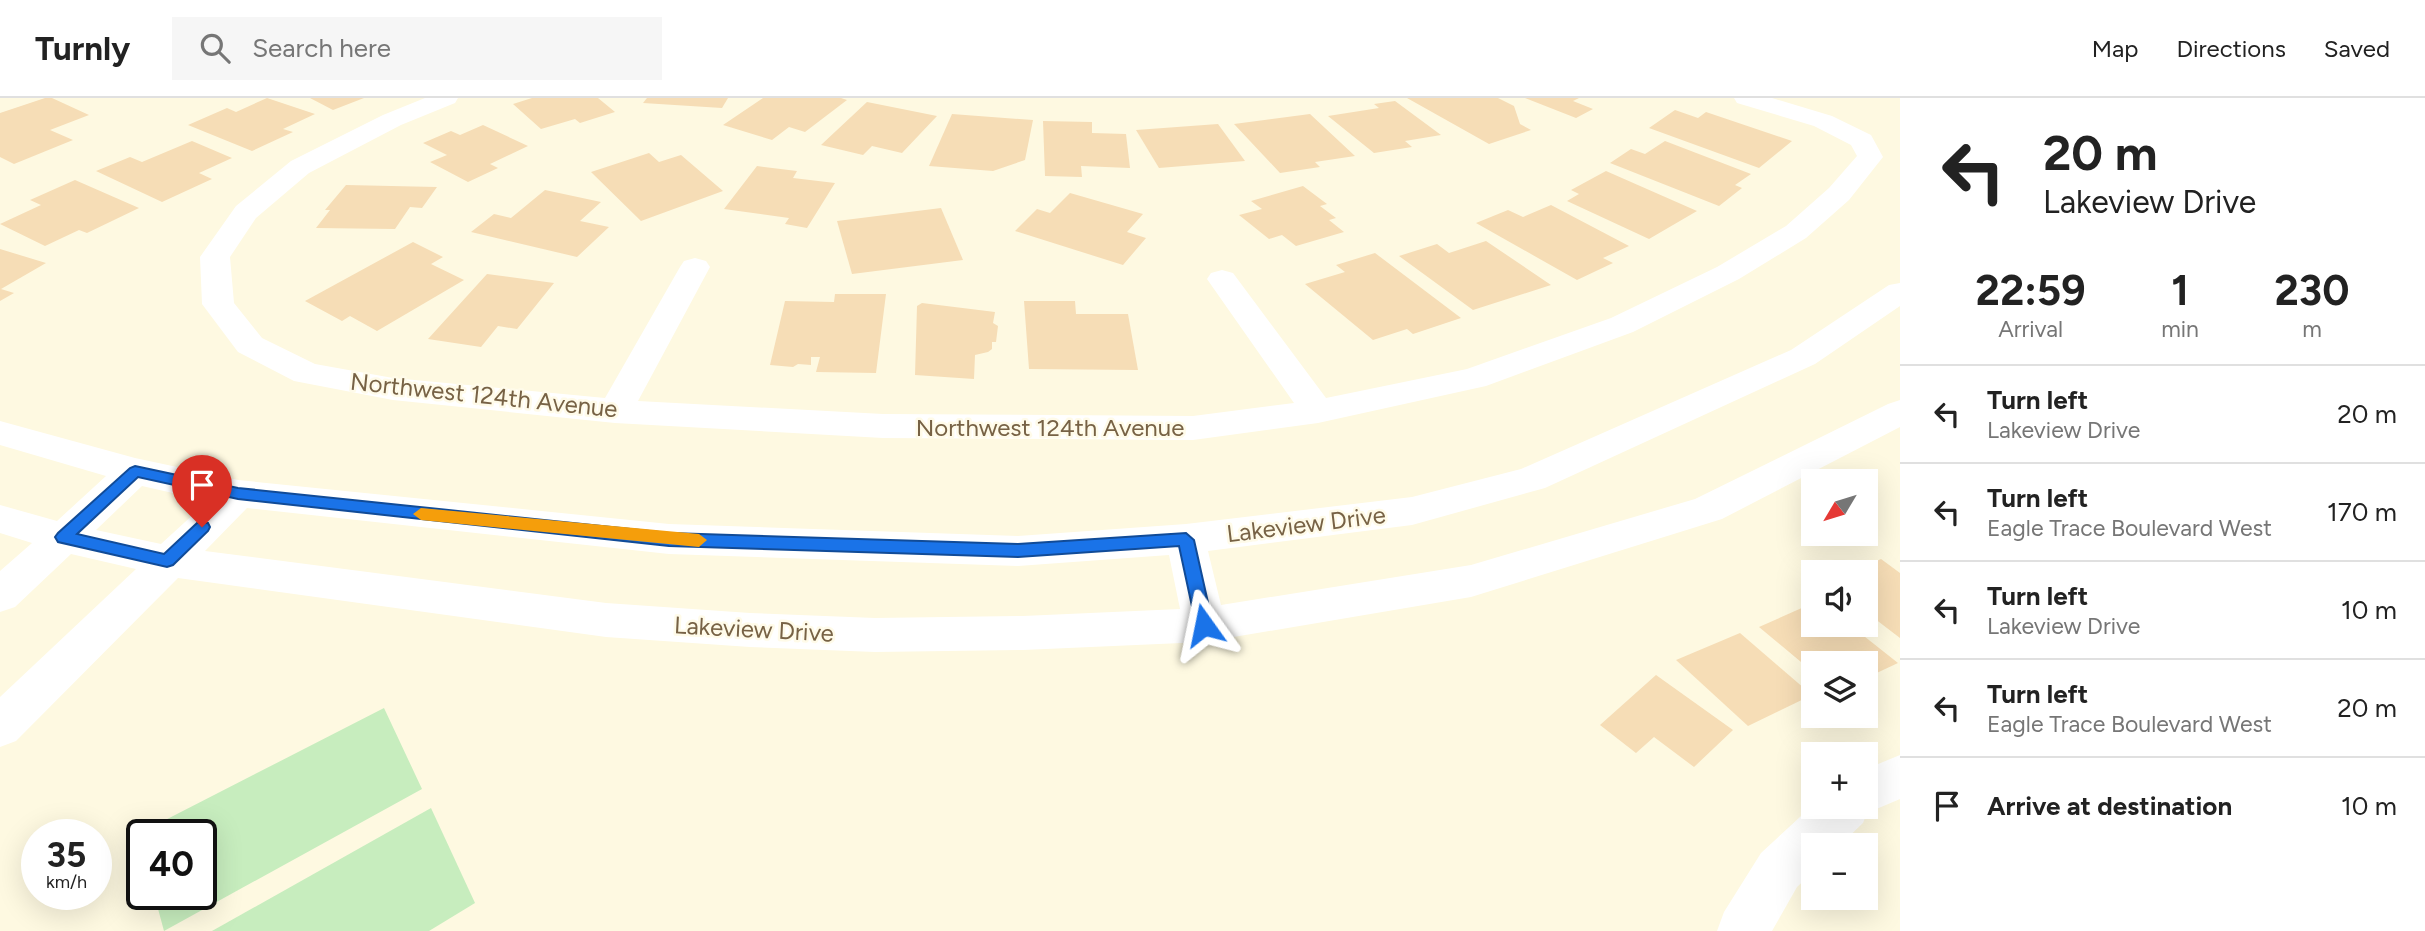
<!DOCTYPE html>
<meta charset="utf-8">
<style>
body{margin:0;font-family:Figtree,sans-serif;background:#f6f6f6;color:#222;height:100vh;display:flex;flex-direction:column;font-size:26px;white-space:nowrap}
*{box-sizing:border-box;margin:0}
p{font-size:23px;color:#767676}
.icon{flex:none;width:38px;height:38px;fill:none;stroke:currentColor;stroke-width:2;stroke-linecap:round;stroke-linejoin:round}
.map{position:relative;flex:1;overflow:hidden}
.details{display:flex;flex-direction:column;background:#fff;width:525px}
.details>*{flex:none}
.guide{background:#fff;color:#222;overflow:hidden}
.needle{width:46px;rotate:232deg}
.fabs{position:absolute;left:1801px;top:371px;display:grid;gap:14px}
.fabs a{display:grid;place-items:center;width:77px;height:77px;border-radius:0px;background:#fff;box-shadow:0 7px 28px #0002;font-size:35px}
.speed{position:absolute;left:21px;top:721px;display:flex;gap:14px;font-size:35px;font-weight:700;text-align:center}
.speed>*{display:grid;place-content:center;width:91px;height:91px;border-radius:50%;background:#fff;box-shadow:0 7px 28px #0002;line-height:1}
.speed small{font-size:18px;font-weight:400}
.speed .limit{border:4px solid #111;border-radius:10px;background:#fff;color:#111}
.pin{position:absolute;display:grid;place-items:center;width:60px;height:60px;color:#fff;margin:-72px -30px;border-radius:50% 50% 50% 0;rotate:-45deg;box-shadow:0 0 7px #0007}
.pin .icon{rotate:45deg}
.me{position:absolute;width:77px;margin:-38px;rotate:348deg;stroke-linejoin:round;filter:drop-shadow(0 0 5px #0008)}
.turn{display:flex;align-items:center;gap:24px;height:147px;padding:0 28px;font-size:32px}
.turn .icon{width:91px;height:91px;stroke-width:2.5}
.turn b{display:block;font-size:49px;line-height:60px}
.eta{display:flex;justify-content:space-evenly;align-items:center;height:119px;text-align:center}
.eta b{font-size:42px;font-weight:700;line-height:49px}
ul{padding:0;list-style:none}
li{display:flex;align-items:center;gap:21px;height:98px;padding:0 28px;border-top:2px solid #e0e0e0}
li div{flex:1}
li b{display:block;font-size:26px}
li em{font-style:normal}
header{display:flex;align-items:center;gap:42px;box-sizing:border-box;height:98px;padding:0 35px;background:#fff;border-bottom:2px solid #e0e0e0}
header strong{font-size:33px}
nav{display:flex;gap:38px;margin-inline-start:auto;font-size:24px}
.search{width:490px;height:63px;background:#f6f6f6;display:flex;align-items:center;gap:18px;box-sizing:border-box;padding:0 24px;border-radius:0px;color:#767676;font-size:26px}
main{display:flex;flex:1;min-height:0}
.map>svg:first-child{display:block}
.green{fill:#c7edbe}
.building{fill:#f6ddb6}
.lines{fill:none;stroke-linecap:round;stroke-linejoin:round}
.minor{fill:#fff;fill-rule:evenodd}
.route{fill:#1a73e8;stroke:#114b97;stroke-width:2}
.slow{fill:#f59e0b}
.labels{text-anchor:middle;dominant-baseline:central;stroke-width:5;stroke-linejoin:round;paint-order:stroke}
.street-label{font-size:24px;fill:#776245;stroke:#fffbe9}
</style>
<header>
<strong>Turnly</strong>
<div class="search"><svg class="icon" aria-label="search" viewBox="0 0 24 24"><circle cx="10" cy="10" r="6"/><path d="M15 15l6 6"/></svg>Search here</div>
<nav><a>Map</a><a>Directions</a><a>Saved</a></nav>
</header>
<main>
<div class="map">
<svg width="1900" height="833" viewBox="0 0 1900 833">
<rect width="100%" height="100%" fill="#fef9e1"/>
<g class="green">
<polygon points="384,610 422,691 164,833 154,796 201,796 201,737 142,737 142,750 138,736"/>
<polygon points="431,710 475,805 429,833 212,833"/>
</g>
<g class="building">
<polygon points="45,0 52,0 89,17 50,32 73,42 14,66 0,59 0,15"/>
<polygon points="267,0 315,16 283,31 293,34 252,53 188,27 227,10 236,14"/>
<polygon points="310,0 364,0 333,12"/>
<polygon points="532,0 598,0 615,14 580,25 575,21 541,31 513,6"/>
<polygon points="647,0 728,0 722,10 643,5"/>
<polygon points="763,0 841,0 847,2 805,34 789,29 772,42 723,27"/>
<polygon points="1407,0 1498,0 1514,8 1520,26 1531,32 1489,46"/>
<polygon points="1525,0 1579,0 1573,3 1593,11 1576,20"/>
<polygon points="1395,3 1441,37 1405,43 1412,49 1374,55 1328,18 1379,10 1374,6"/>
<polygon points="867,4 937,18 902,55 872,48 863,57 821,47"/>
<polygon points="1675,12 1698,20 1706,14 1792,43 1759,70 1649,30"/>
<polygon points="952,16 1033,22 1025,62 993,73 929,68"/>
<polygon points="1310,16 1355,58 1315,64 1320,69 1280,75 1234,26"/>
<polygon points="1043,23 1092,24 1092,35 1126,36 1130,70 1081,68 1082,79 1045,78"/>
<polygon points="1218,26 1245,63 1159,70 1136,32"/>
<polygon points="483,27 528,48 490,66 498,70 468,84 430,64 447,57 423,45 451,33 460,37"/>
<polygon points="192,43 232,60 199,75 212,81 162,104 96,73 130,59 142,64"/>
<polygon points="1665,43 1751,76 1735,87 1742,90 1719,108 1610,65 1631,51 1645,56"/>
<polygon points="649,55 659,64 681,57 723,93 641,123 591,74"/>
<polygon points="757,68 797,73 793,80 835,85 807,130 785,126 789,120 724,111"/>
<polygon points="1606,73 1697,113 1649,141 1567,103 1579,96 1571,92"/>
<polygon points="75,82 139,110 87,135 79,132 45,148 0,126 41,107 30,102"/>
<polygon points="346,87 437,89 422,110 410,109 395,131 316,130 330,112 325,112"/>
<polygon points="1303,88 1327,106 1320,108 1336,120 1329,122 1344,134 1296,148 1282,137 1269,141 1239,117 1262,111 1251,103"/>
<polygon points="545,92 601,104 580,123 609,129 577,159 471,134 494,116 511,120"/>
<polygon points="1070,95 1143,116 1127,134 1146,140 1123,167 1015,133 1037,111 1050,115"/>
<polygon points="1551,107 1629,148 1603,160 1613,165 1577,182 1476,125 1508,112 1523,119"/>
<polygon points="941,110 963,162 852,176 837,123"/>
<polygon points="1486,143 1551,187 1473,212 1399,158 1437,146 1449,155"/>
<polygon points="413,144 443,159 431,166 464,182 377,233 350,218 342,223 305,203"/>
<polygon points="0,151 46,165 1,191 14,195 0,203"/>
<polygon points="1375,155 1461,220 1413,236 1407,231 1373,242 1305,186 1345,174 1336,167"/>
<polygon points="487,176 554,185 517,231 498,228 481,249 428,241"/>
<polygon points="835,196 886,196 876,275 816,274 820,259 811,259 811,267 798,266 793,269 770,267 785,203 834,204"/>
<polygon points="1024,203 1075,203 1076,216 1128,216 1138,272 1029,271"/>
<polygon points="922,205 995,214 993,225 998,228 996,244 992,244 992,251 988,254 975,257 974,281 915,277 917,208"/>
<polygon points="1881,461 1900,475 1900,540 1866,514 1866,474 1852,474"/>
<polygon points="1813,505 1813,527 1850,527 1898,565 1866,580 1866,565 1813,565 1813,574 1759,529"/>
<polygon points="1740,535 1812,597 1748,628 1676,562"/>
<polygon points="1656,577 1733,632 1694,669 1654,639 1636,655 1600,627"/>
</g>
<g class="lines">
<g class="minor">
<polygon points="425,0 458,0 455,5 401,27 309,75 256,120 230,159 234,205 262,240 315,266 393,280 605,300 680,169 684,163 695,160 706,163 710,169 638,303 883,316 1193,318 1294,305 1207,181 1211,175 1222,172 1233,175 1326,300 1467,271 1611,220 1717,169 1786,128 1829,90 1857,58 1851,47 1814,28 1737,5 1734,0 1772,0 1832,18 1871,37 1883,59 1849,102 1806,140 1739,181 1633,234 1486,288 1318,325 1193,342 883,340 615,325 393,302 294,283 238,254 202,206 200,159 236,108 291,63 383,17"/>
<path d="M1900,185v23l-85,58 -270,124 -133,37 -204,26 13,54 250,-40 224,-66 193,-95 12,-4v27l-178,92 -251,78 -267,45 -181,8 -148,2 -125,-5 -144,-10 -428,-59 -162,163 -16,6v-50l136,-128 -65,-15 -56,53 -15,5v-41l32,-28 -32,-10v-28l57,16 49,-45 -106,-31v-24l135,37 103,22 431,44 349,12 168,-12 226,-27 109,-28 270,-119 98,-65zM142,388l66,15 -47,43 -65,-14zM247,410l422,46 349,12 151,-11 11,54 -157,7 -148,2 -125,-5 -144,-10 -401,-52z"/>
<polygon points="1900,657 1900,701 1867,715 1863,725 1840,747 1813,747 1813,774 1797,789 1772,833 1717,833 1724,814 1761,755 1813,707 1866,709 1866,671"/>
</g>
</g>
<polygon class="route" points="135,368 238,390 669,435 1018,446 1186,435 1194,442 1213,527 1211,532 1198,532 1196,527 1179,448 1018,459 669,448 238,401 138,379 77,436 164,456 197,425 208,425 210,429 208,433 173,467 167,469 58,444 55,439 58,435 130,370"/>
<polygon class="slow" points="421,410 699,436 707,442 699,449 421,422 413,416"/>
<g class="labels">
<g class="street-label">
<text transform="translate(484 297) rotate(6)">Northwest 124th Avenue</text>
<text x="1050" y="329">Northwest 124th Avenue</text>
<text transform="translate(1306 426) rotate(-7)">Lakeview Drive</text>
<text transform="translate(754 531) rotate(3)">Lakeview Drive</text>
</g>
</g>
</svg>
<div class="fabs">
<a><svg class="needle" viewBox="-14 -14 28 28"><path d="M0-13l5 13h-10z" fill="#e53935"/><path d="M0 13l5-13h-10z" fill="#767676"/></svg></a>
<a><svg class="icon" aria-label="sound" viewBox="0 0 24 24"><path d="M4 9h4l5-4v14l-5-4H4zM17 9q2 3 0 6"/></svg></a>
<a><svg class="icon" aria-label="layers" viewBox="0 0 24 24"><path d="M12 4l9 5-9 5-9-5zM3 14l9 5 9-5"/></svg></a>
<a>+</a>
<a>−</a>
</div>
<div class="speed"><div>35<small>km/h</small></div><div class="limit">40</div></div>
<div class="pin" style="left:202px;top:429px;background:#d93025"><svg class="icon" aria-label="arrive" viewBox="0 0 24 24"><path d="M6 21V4h12l-3 4 3 4H6"/></svg></div>
<svg class="me" style="left:1204px;top:527px" viewBox="-20 -20 40 40"><path d="M0-17L14 15 0 8-14 15z" fill="#1a73e8" stroke="#fff" stroke-width="4"/></svg>
</div>
<section class="details">
<div class="guide">
<div class="turn"><svg class="icon" aria-label="left" viewBox="0 0 24 24"><path d="M17 20v-9H6M10 6l-5 5 5 5"/></svg><div><b>20 m</b>Lakeview Drive</div></div>
</div>
<div class="eta">
<div><b>22:59</b><p>Arrival</p></div>
<div><b>1</b><p>min</p></div>
<div><b>230</b><p>m</p></div>
</div>
<ul>
<li><svg class="icon" aria-label="left" viewBox="0 0 24 24"><path d="M17 20v-9H6M10 6l-5 5 5 5"/></svg><div><b>Turn left</b><p>Lakeview Drive</p></div><em>20 m</em></li>
<li><svg class="icon" aria-label="left" viewBox="0 0 24 24"><path d="M17 20v-9H6M10 6l-5 5 5 5"/></svg><div><b>Turn left</b><p>Eagle Trace Boulevard West</p></div><em>170 m</em></li>
<li><svg class="icon" aria-label="left" viewBox="0 0 24 24"><path d="M17 20v-9H6M10 6l-5 5 5 5"/></svg><div><b>Turn left</b><p>Lakeview Drive</p></div><em>10 m</em></li>
<li><svg class="icon" aria-label="left" viewBox="0 0 24 24"><path d="M17 20v-9H6M10 6l-5 5 5 5"/></svg><div><b>Turn left</b><p>Eagle Trace Boulevard West</p></div><em>20 m</em></li>
<li><svg class="icon" aria-label="arrive" viewBox="0 0 24 24"><path d="M6 21V4h12l-3 4 3 4H6"/></svg><div><b>Arrive at destination</b></div><em>10 m</em></li>
</ul>
</section>
</main>
